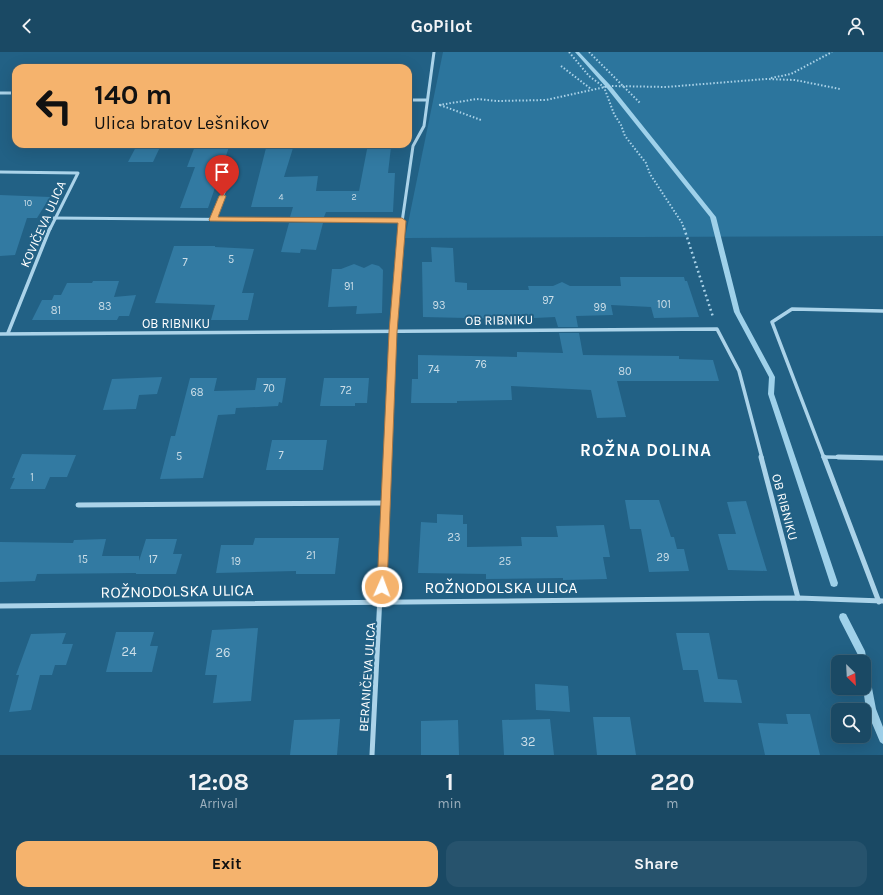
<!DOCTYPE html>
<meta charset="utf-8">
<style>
body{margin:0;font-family:Karla,sans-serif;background:#27536d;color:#f1f3f6;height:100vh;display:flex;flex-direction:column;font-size:15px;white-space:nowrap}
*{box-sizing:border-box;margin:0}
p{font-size:13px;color:#9fb2bf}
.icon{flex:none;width:22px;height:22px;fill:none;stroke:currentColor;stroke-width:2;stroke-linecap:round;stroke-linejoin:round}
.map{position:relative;height:703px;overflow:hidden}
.sheet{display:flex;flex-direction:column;background:#1a4964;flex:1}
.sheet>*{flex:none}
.guide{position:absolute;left:12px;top:12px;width:400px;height:84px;border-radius:12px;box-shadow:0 4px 16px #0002,0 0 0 1px #386178;background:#f5b36d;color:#111;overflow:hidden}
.needle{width:26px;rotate:156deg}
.tools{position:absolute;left:831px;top:603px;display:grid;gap:8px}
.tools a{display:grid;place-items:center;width:40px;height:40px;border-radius:8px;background:#1a4964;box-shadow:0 4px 16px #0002,0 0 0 1px #386178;font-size:20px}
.pin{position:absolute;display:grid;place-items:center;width:34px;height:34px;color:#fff;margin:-41px -17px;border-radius:50% 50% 50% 0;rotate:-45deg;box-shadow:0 0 4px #0007}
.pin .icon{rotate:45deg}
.me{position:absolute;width:44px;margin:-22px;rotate:2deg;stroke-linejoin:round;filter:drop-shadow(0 0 3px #0008)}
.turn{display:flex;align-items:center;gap:14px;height:84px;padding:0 16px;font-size:18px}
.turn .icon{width:52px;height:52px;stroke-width:2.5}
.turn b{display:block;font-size:28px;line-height:34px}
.eta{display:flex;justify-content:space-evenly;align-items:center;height:68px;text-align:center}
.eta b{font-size:24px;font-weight:700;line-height:28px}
.action{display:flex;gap:8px;margin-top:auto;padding:8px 16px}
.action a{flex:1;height:46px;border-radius:12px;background:#f5b36d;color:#111;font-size:16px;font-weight:700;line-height:46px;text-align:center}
.action a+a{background:#27536d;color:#f1f3f6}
header{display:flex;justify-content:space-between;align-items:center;height:52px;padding:0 16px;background:#1a4964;font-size:18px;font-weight:700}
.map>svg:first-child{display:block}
.green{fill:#2c759d}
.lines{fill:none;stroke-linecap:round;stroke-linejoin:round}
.stream{fill:#9fd1ea;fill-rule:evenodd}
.building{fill:#327aa2}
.path-far1{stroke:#abd3e9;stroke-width:2;stroke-dasharray:1.5 2;stroke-linecap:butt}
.path{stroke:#abd3e9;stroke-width:2.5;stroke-dasharray:2 3;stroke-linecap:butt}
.minor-far2{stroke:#abd3e9;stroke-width:3}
.minor-far1{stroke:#abd3e9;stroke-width:3.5}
.minor{stroke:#abd3e9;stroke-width:5}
.route{fill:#f5b36d;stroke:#9f7447}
.labels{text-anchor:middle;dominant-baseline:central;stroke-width:4;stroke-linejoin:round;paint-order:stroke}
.far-number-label{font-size:9px;fill:#ccdee8}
.number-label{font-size:11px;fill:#ccdee8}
.street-label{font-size:13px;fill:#fff;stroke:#226185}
.near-number-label{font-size:13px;fill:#ccdee8}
.near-street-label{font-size:16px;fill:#fff;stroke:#226185}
.district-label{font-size:17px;font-weight:bold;letter-spacing:1px;fill:#fff;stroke:#226185}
</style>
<header><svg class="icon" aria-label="back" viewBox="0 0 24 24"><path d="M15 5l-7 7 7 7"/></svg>GoPilot<svg class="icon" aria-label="person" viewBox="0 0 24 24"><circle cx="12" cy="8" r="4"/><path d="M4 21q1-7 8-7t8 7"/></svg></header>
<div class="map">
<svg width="883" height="703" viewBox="0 0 883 703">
<rect width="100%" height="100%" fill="#226185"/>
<polygon class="green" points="443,0 883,0 883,184 405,186"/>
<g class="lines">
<g class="stream">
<polygon points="575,0 579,0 610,33 716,165 740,260 775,325 774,342 838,531 837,534 834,535 831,534 830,531 768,342 769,325 734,260 710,165 606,35"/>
<polygon points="843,561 846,562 865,599 867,610 867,612 868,615 876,657 883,675 883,692 880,690 866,657 863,636 864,636 864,610 859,610 858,603 840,568 839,565 840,562"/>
</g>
</g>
<g class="building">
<polygon points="368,92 389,92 389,95 391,95 388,121 395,121 393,160 326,160 324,165 290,165 293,155 251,155 266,96 293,96 284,125 318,124 316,139 359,139"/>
<polygon points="137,93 161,93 153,110 128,110"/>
<polygon points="195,94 229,95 208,156 180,156 195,115 187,115"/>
<polygon points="0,143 50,145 37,166 27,166 15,203 0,204"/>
<polygon points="289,171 323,171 316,198 301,197 300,201 281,200"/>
<polygon points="174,194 215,194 215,195 254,197 242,241 254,241 248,268 211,268 215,253 155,251"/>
<polygon points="431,195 453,196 455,230 467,231 467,238 529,238 528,234 553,234 562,230 570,234 621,234 620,225 684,225 685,229 687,229 699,265 654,266 651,255 611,253 613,263 576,264 578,275 558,275 555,265 514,267 423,265 422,210 432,210"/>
<polygon points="354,212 364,216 372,212 379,214 383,218 382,261 356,262 357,254 328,255 332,217 341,217"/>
<polygon points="93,229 119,229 114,245 136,243 129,264 119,264 117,268 32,268 42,248 52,248 54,243 61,243 67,231 92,231"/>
<polygon points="559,281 579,281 583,303 679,304 679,307 713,308 719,329 617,329 626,365 597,366 591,338 511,334 512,348 457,349 457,351 411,351 412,327 418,327 418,303 517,305 517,300 563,301"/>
<polygon points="162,325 157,342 139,343 136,357 103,358 112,327"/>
<polygon points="190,326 217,326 214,339 255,338 257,326 286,326 282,351 279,350 278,354 236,356 235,362 218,363 203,426 160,427 171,384 175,384"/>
<polygon points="324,326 369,326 367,351 355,351 355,354 320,354"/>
<polygon points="272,388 327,388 323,418 266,418"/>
<polygon points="22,402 76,403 67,425 50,425 45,437 10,437 15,426 12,426"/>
<polygon points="625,448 659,448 671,485 674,485 677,497 684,497 689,519 649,520 641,477 630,477"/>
<polygon points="746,449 756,483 767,519 728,518 718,482 736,482 727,450"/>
<polygon points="437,462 463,463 463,472 467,472 467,495 522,494 521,485 558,485 556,474 604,473 610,505 603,505 607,527 563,528 563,526 486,527 486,522 418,521 421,470 437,471"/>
<polygon points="255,486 339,486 335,522 296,522 296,519 216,521 221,493 253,493"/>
<polygon points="106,487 102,504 139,504 139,509 146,487 177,487 173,502 182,502 176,522 136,522 136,521 37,522 35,529 0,530 0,490 73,491 74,488"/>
<polygon points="258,576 251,649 213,651 217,623 205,623 212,578"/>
<polygon points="116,580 154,580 150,594 158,594 152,620 106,620"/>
<polygon points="66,581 62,592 73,592 66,613 55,613 52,623 40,623 31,658 9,660 19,623 16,623 31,582"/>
<polygon points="676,581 709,581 718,627 737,628 742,651 704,650 698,618 683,618"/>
<polygon points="535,632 568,634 570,660 536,658"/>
<polygon points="786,662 810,662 820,703 765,703 758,671 788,672"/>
<polygon points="593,665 630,665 636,703 597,703"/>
<polygon points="340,667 337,703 290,703 294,668"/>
<polygon points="550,667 554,703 504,703 502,668"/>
<polygon points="458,668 459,703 421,703 421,669"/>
</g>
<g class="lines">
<g class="path-far1">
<polyline points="569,0 589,24 604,35 614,62 621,73 625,84 646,111 650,122 682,171 684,177"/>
<polyline points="589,0 640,51"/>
<polyline points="561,14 591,37"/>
<polyline points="771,26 791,22 832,0"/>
<polyline points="439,53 477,47 497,49 546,48 610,34 666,35 766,27 795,28 840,37"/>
<polyline points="440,53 481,68"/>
</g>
<polyline class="path" points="684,176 713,265"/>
<g class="minor-far2">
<polyline points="0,41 16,41"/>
<polyline points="408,48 426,48"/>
<polyline points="0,120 78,121 50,177"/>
<polyline points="54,166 402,169"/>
<polyline points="213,167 232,121"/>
<polyline points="401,177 413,94 424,74 434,0"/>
</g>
<g class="minor-far1">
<polyline points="8,281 50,176"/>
<polyline points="0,282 717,277 739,319 762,406"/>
<polyline points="823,405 883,406"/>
<polyline points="387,406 393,280 401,176"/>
<polyline points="824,406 772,270 792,257 883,259"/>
</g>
<g class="minor">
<polyline points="761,405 798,546"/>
<polyline points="824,405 879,550"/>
<polyline points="838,405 883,406"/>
<polyline points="78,453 385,451"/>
<polyline points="0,554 798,546 883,549"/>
<polyline points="372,703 387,405"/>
</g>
</g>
<polygon class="route" points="222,142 226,144 218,165 402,166 406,169 397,280 387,535 386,539 382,540 378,539 377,535 389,280 398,171 210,169 209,168 219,144"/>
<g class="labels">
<g class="far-number-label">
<text x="281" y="145">4</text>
<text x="354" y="145">2</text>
<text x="28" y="151">10</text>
</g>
<g class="number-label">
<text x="231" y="207">5</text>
<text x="185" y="210">7</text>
<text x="349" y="234">91</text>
<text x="548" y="248">97</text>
<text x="664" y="252">101</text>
<text x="439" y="253">93</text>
<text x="105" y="254">83</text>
<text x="600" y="255">99</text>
<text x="56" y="258">81</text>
<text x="481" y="312">76</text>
<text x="434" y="317">74</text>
<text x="625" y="319">80</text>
<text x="269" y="336">70</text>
<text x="346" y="338">72</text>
<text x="197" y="340">68</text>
<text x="281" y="403">7</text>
<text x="179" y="404">5</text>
<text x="32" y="425">1</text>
<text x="454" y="485">23</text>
<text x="311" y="503">21</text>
<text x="663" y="505">29</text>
<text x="83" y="507">15</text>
<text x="153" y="507">17</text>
<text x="236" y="509">19</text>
<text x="505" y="509">25</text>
</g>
<g class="street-label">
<text transform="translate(43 172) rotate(-66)">KOVIČEVA ULICA</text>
<text transform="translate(499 268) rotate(-1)">OB RIBNIKU</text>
<text x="176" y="271">OB RIBNIKU</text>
<text transform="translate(785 455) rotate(75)">OB RIBNIKU</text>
<text transform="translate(367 625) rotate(-86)">BERANIČEVA ULICA</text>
</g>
<g class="near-number-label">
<text x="129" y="599">24</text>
<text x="223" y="600">26</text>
<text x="528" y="689">32</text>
</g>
<g class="near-street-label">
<text x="501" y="535">ROŽNODOLSKA ULICA</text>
<text transform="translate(177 539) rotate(-1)">ROŽNODOLSKA ULICA</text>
</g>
<g class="district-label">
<text x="646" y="398">ROŽNA DOLINA</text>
</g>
</g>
</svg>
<div class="tools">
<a><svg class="needle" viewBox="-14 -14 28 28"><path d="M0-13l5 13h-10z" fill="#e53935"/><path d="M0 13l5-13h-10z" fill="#9fb2bf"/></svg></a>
<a><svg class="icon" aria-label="search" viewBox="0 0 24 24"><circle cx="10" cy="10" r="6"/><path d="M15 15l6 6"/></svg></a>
</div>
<div class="pin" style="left:222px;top:144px;background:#d93025"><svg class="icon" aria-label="arrive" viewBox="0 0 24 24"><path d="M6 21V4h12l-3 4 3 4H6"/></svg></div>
<svg class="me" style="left:382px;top:535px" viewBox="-20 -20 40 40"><circle r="17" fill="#f5b36d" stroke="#fff" stroke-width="3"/><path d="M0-11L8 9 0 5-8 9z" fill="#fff"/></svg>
<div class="guide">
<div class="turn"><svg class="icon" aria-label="left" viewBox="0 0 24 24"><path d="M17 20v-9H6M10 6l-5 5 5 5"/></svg><div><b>140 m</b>Ulica bratov Lešnikov</div></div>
</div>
</div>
<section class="sheet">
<div class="eta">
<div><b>12:08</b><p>Arrival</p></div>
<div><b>1</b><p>min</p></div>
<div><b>220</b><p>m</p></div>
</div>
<div class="action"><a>Exit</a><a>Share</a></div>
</section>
